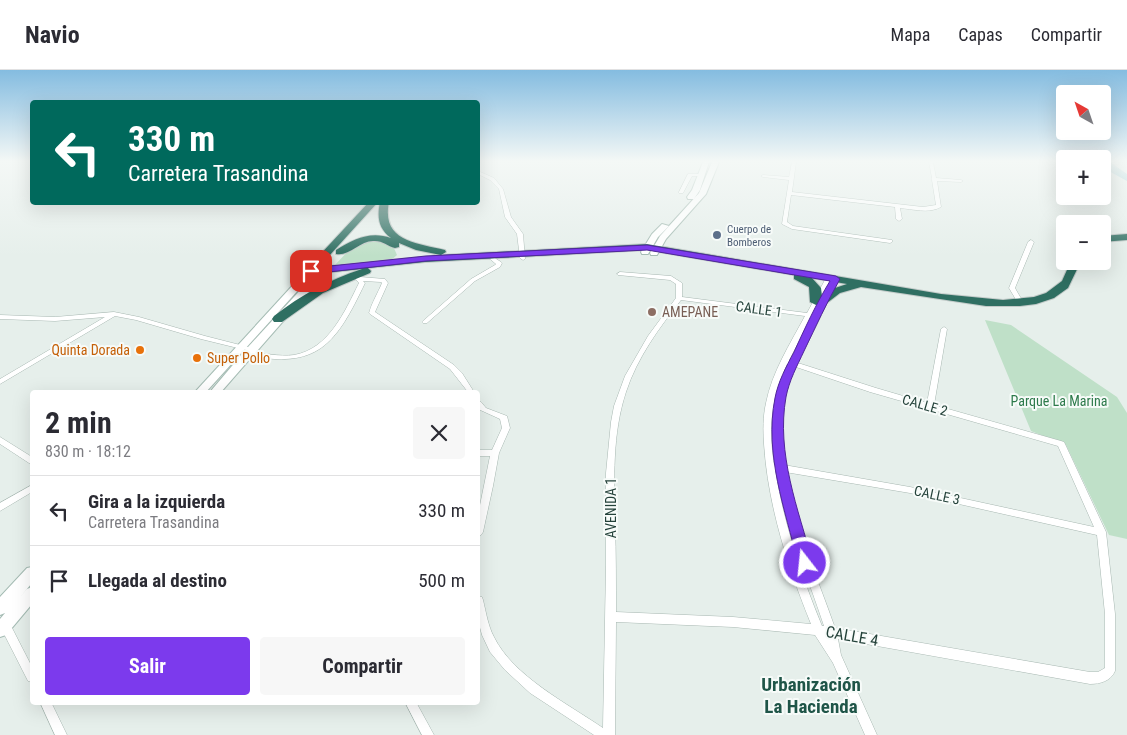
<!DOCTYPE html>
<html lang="es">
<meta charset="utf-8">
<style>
body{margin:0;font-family:"Roboto Condensed",sans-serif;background:#f7f7f7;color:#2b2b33;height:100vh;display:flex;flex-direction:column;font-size:19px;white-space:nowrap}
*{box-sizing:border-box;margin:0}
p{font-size:16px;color:#7c7c81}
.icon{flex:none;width:28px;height:28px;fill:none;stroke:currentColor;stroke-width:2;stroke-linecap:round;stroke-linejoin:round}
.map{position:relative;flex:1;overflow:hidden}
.sheet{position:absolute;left:30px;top:320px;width:450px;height:315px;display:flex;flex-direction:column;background:#fff;border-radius:5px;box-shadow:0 5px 20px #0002}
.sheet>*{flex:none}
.banner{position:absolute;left:30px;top:30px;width:450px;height:105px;border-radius:5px;box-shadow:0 5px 20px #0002;background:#00695c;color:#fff;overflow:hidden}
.needle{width:32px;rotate:320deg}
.tools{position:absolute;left:1056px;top:15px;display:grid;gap:10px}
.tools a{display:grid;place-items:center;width:55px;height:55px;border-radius:5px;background:#fff;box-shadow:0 5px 20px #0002;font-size:25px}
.pin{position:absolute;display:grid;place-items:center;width:42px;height:42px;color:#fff;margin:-21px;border-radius:10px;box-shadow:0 2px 8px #0006}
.me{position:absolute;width:55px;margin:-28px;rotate:344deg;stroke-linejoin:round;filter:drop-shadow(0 0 4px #0008)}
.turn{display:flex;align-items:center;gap:18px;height:105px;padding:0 15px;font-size:22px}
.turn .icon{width:65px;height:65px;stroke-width:2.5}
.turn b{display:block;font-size:35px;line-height:42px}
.round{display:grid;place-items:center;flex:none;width:52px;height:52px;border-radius:5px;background:#f7f7f7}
.head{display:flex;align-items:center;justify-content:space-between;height:85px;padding:0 15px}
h1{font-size:30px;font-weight:700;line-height:38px}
.button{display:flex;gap:10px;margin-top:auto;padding:10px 15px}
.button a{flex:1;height:58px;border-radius:5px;background:#7c3aed;color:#fff;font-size:20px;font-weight:700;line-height:58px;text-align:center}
.button a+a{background:#f7f7f7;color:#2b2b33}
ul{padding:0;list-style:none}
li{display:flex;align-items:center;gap:15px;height:70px;padding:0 15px;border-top:1px solid #e1e1e2}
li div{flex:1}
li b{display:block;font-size:19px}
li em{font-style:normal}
header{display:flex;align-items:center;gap:30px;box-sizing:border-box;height:70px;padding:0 25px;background:#fff;border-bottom:1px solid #e1e1e2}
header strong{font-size:24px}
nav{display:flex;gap:28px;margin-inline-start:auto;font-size:18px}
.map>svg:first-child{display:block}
.green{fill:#bfe0c8}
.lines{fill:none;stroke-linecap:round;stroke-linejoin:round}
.river{fill:#8ec9d4;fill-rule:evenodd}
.street-casing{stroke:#a8b8b2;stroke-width:1}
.secondary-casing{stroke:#a4bbb3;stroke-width:2}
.highway-casing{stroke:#c2cac8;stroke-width:2}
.street{fill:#fff;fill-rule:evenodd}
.secondary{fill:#fff;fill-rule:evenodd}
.highway{fill:#2f6f62;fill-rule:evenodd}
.route{fill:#7c3aed;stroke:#51269a}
.service-dot{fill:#5c6f8a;stroke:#f7fbf9;stroke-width:2}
.education-dot{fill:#8d6e63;stroke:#f7fbf9;stroke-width:2}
.food-dot{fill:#e8710a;stroke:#f7fbf9;stroke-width:2}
.labels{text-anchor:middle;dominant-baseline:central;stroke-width:4;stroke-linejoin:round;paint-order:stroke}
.far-service-label{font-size:11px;fill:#4e5e75;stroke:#f7fbf9;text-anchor:start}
.street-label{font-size:14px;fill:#24423a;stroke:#f7fbf9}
.education-label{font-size:14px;fill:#785e54;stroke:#f7fbf9;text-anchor:start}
.food-label{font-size:14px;fill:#c56008;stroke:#f7fbf9;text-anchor:end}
.park-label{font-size:14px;fill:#2d7a4b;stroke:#f7fbf9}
.near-street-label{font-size:16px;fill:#24423a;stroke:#f7fbf9}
.near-quarter-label{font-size:19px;font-weight:bold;fill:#1f5548;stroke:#f7fbf9}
</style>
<header>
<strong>Navio</strong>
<nav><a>Mapa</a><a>Capas</a><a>Compartir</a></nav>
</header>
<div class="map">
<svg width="1127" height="665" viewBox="0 0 1127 665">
<rect width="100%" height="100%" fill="#e6efeb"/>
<g class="green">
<path d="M375,169c12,3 18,4 22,16l-7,6 -56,5 18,-19z"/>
<polygon points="985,250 1011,255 1117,327 1127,343 1127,469 1109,465 1066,375 1031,361"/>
</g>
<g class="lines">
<polygon class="river" points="1102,92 1110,92 1127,104 1127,111 1107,100"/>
<g class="street-casing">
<g id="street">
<path d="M792,92h4l-4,30 131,15 13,-2 -4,-25 -1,-1 1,-1 -3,-16h4l3,16 25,2 2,1 -2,1 -24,-1 4,26c-12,7 -29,2 -41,1l2,11 -3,2 -3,-2 -1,-12 -104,-12 -4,27 6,4 99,14v2l-2,1 -98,-14 -10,-5 7,-44 -26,-3 -2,-1 2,-1 26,2z"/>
<polygon points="478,101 494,108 503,119 511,147 523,164 525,189 523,190 520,188 517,164 505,147 499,119 490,110 478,104"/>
<polygon points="688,104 701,104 703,105 701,106 692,106 683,123 679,123 679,122"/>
<polygon points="1031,170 1034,172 1015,218 1023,232 1020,234 1018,233 1009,218 1028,172"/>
<polygon points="493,187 501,192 502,193 500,197 475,211 427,253 423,253 422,252 423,251 471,209 495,195 496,194 490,189"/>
<path d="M620,202l51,4 11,7v14l125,16 19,-35 3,-2 2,1 1,1 -43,82 3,1 41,-82 1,-1h4l1,1 -41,84 78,25 51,15 14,-74 3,-2 2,1 1,1 -13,76 127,36 3,1 1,2 41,88 9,82v57c-4,10 -15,13 -25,13l-252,-45 3,16 36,80h-12l-32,-72 -18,-28 -82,-8 -117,-5 -1,113h-21l-64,-42 -25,-23 -15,-18 -8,-17 -4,-15v-24l4,1 1,3c3,12 5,26 11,37 19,39 74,67 109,91l3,-162v-93l5,-51 3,-16 11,-30 23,-40 28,-38v-14l-6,-4 -52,-5 -1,-1zM681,230l124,16c-15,28 -33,56 -39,87 -3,13 -3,28 -2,41 4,62 24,123 47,180l-78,-7 -117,-5c0,-29 0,-58 -1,-88 -1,-44 -3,-90 11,-132 11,-34 33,-64 55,-92zM787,294l3,1c-16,32 -19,64 -14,99l-2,1c-6,-38 -3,-67 13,-101zM796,297l74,25 188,54 36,81 -184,-40 -126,-22c-5,-34 -3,-67 12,-98zM775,400h2c8,55 30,104 47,156h-2c-21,-51 -38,-102 -47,-156zM785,402l125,21 187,42 8,79v54l-7,4h-8l-255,-44c-18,-52 -41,-102 -50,-156z"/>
<path d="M356,204l4,3 25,2 3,4 -13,29 79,53 8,8 12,19h-6l-18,-23 -80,-55 -1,-1c3,-11 9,-20 13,-30l-1,-1 -18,-1 2,2c-29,61 -47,87 -119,72l-1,-2 1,-2h2c15,2 31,6 46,4 35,-6 51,-44 65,-72l-6,-7z"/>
<polygon points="114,242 139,247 205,266 248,277 249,278 246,280 201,269 136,250 115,246 0,314 0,309 105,247 55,251 0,249 0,245 55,247"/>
<polygon points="478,331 481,332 486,338 507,346 510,358 499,383 493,416 483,462 481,465 478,466 478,445 490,386 478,386 478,380 492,380 502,358 500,349 478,339"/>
<polygon points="0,367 32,387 32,394 29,393 0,374"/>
<polygon points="32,415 32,422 0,441 0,433"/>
<polygon points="5,550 9,552 32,597 32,612 28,611 1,558 0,555 1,552"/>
<polygon points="40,632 51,632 67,665 55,665"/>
<polygon points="405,632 416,632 434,665 422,665"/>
</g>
</g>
<g class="secondary-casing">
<g id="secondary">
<polygon points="703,92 709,92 700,120 694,129 688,129 687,127 692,120"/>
<polygon points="712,92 719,92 706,124 666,169 657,185 651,185 650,183 660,166 699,123"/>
<polygon points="662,154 669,156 658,167 648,184 642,184 641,182 652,164"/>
<polygon points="307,202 311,205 310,207 206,322 195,322 304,203"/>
<polygon points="318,203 322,206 321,208 221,322 210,322 248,277 315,204"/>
<polygon points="32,497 32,513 20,527 27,519 32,517 32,534 6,565 0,567 0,549 5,543 0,545 0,527 27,498"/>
</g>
</g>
<g class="highway-casing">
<g id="highway">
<path d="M369,132h9l-59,65 122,-12 -25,-5 -17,-7v4l-4,1c-8,-2 -13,-8 -22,-7 -13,0 -25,16 -37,13v-4c18,-11 34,-19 55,-12 -13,-10 -14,-21 -11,-36h9c-8,39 27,41 56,48l1,2 -5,3 206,-11 294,50 62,6 31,-3 12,-4 16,-12 9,-20h10l-13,27 -14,10 -18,6 -16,2h-34l-125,-19 -21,6 -13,10 -11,2 -6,-3 -1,-15 -15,-8v-4l-147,-25 -222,12 -57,6 3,3 -1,2 -47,20 -41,29h-8l-2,-3 2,-3c27,-21 55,-36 88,-47l-49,5 -6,3 -5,-3zM812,208l35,6 -15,5 -10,7 -1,-8z"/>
<polygon points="1127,164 1127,170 1102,172 1102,166"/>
</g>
</g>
<use href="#street" class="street"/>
<use href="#secondary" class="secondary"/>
<use href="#highway" class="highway"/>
</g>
<linearGradient id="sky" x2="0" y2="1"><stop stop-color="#84bce0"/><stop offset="0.49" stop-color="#f4f8f6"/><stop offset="1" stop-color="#f4f8f6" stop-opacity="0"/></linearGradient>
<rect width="1127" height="186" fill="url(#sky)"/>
<path class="route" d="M647,175l189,31 4,3c-13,23 -24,47 -36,72 -7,15 -15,30 -18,46 -10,56 12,112 27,166l-3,4 -5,2 -5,-2 -2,-4c-13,-54 -34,-109 -23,-165 3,-16 11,-31 19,-46 11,-24 22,-48 36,-71l-183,-31 -221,11 -115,13 -5,-3 5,-3 115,-12z"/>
<circle class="service-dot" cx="717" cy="165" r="5"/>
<circle class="education-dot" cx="652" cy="242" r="5"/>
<g class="food-dot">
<circle cx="140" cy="280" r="5"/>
<circle cx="197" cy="288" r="5"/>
</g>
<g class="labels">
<g class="far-service-label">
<text x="727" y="159">Cuerpo de<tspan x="727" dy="13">Bomberos</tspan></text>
</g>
<g class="street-label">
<text transform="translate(759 239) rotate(8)">CALLE 1</text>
<text transform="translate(925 335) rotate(16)">CALLE 2</text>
<text transform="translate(937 425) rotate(12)">CALLE 3</text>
<text transform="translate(611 438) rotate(-90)">AVENIDA 1</text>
</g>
<g class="education-label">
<text x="662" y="242">AMEPANE</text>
</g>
<g class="food-label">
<text x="130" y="280">Quinta Dorada</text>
<text x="207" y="288" text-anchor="start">Super Pollo</text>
</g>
<g class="park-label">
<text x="1059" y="331">Parque La Marina</text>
</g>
<g class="near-street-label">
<text transform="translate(852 566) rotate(10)">CALLE 4</text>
</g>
<g class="near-quarter-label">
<text x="811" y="614">Urbanización<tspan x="811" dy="22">La Hacienda</tspan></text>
</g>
</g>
</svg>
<div class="tools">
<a><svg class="needle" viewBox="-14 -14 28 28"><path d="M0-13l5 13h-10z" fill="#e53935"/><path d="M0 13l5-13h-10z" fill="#7c7c81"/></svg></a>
<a>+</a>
<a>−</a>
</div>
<div class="pin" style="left:311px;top:201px;background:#d93025"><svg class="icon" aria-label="arrive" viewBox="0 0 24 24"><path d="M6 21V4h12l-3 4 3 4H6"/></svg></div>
<svg class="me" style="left:805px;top:493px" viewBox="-20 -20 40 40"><circle r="17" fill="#7c3aed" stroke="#fff" stroke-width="3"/><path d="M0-11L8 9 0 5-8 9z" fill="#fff"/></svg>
<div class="banner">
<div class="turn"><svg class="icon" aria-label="left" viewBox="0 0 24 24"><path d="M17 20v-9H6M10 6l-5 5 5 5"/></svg><div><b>330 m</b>Carretera Trasandina</div></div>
</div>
<section class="sheet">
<div class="head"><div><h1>2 min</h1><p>830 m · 18:12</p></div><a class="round"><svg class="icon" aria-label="close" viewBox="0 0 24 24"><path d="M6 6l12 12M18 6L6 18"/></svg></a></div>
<ul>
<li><svg class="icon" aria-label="left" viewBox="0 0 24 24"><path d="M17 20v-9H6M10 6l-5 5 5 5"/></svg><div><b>Gira a la izquierda</b><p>Carretera Trasandina</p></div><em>330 m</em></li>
<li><svg class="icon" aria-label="arrive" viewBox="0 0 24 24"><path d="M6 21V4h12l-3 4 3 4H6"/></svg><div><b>Llegada al destino</b></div><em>500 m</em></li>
</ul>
<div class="button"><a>Salir</a><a>Compartir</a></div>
</section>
</div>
